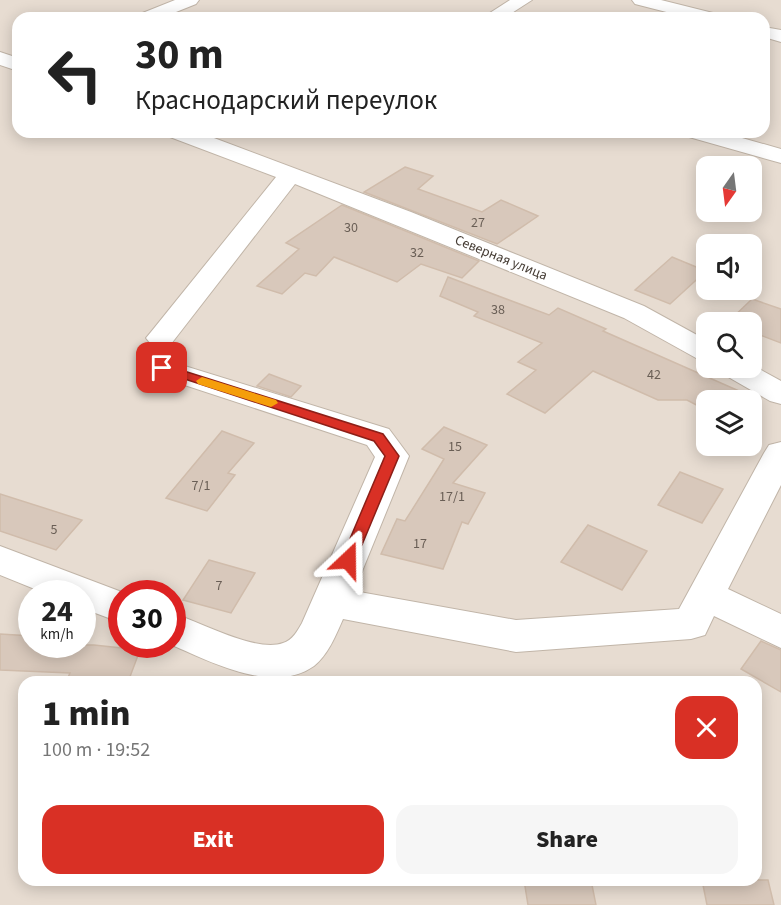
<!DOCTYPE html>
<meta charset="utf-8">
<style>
body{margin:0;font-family:"Source Sans 3",sans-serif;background:#f6f6f6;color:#222;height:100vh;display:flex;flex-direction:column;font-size:22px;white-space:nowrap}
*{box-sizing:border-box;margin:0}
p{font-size:20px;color:#767676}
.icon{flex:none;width:33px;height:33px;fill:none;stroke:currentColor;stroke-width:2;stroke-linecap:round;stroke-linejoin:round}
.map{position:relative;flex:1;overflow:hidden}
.side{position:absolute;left:18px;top:676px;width:744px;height:210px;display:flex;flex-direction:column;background:#fff;border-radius:18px;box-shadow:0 3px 15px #0003}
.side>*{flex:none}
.banner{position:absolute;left:12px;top:12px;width:758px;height:126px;border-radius:18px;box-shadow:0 3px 15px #0003;background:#fff;color:#222;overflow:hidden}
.needle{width:39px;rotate:194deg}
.buttons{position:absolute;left:696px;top:156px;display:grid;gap:12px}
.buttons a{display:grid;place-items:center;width:66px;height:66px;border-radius:12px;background:#fff;box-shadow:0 3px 15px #0003;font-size:30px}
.speed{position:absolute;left:18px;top:580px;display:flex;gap:12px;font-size:30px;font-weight:700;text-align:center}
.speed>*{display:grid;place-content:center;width:78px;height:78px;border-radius:50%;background:#fff;box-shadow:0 3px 15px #0003;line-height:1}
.speed small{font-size:15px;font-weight:400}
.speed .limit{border:9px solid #d22;background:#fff;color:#111}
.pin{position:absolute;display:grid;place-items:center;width:51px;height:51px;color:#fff;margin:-26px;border-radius:12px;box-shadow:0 3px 9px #0006}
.me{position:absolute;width:66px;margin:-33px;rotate:23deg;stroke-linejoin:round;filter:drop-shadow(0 0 4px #0008)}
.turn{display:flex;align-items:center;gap:21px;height:126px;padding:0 24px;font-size:27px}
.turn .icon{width:78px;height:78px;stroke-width:2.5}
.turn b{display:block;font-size:42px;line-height:51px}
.round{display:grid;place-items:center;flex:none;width:63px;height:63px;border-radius:18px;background:#f6f6f6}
.headline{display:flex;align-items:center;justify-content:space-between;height:102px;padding:0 24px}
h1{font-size:36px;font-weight:800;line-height:45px}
.button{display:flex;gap:12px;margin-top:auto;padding:12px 24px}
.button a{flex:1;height:69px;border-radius:18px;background:#d93025;color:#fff;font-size:24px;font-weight:800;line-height:69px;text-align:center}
.button a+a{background:#f6f6f6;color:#222}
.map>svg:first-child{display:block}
.residential{fill:#e7dcd1;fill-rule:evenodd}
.building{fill:#d8c8bb;stroke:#d0bcab;stroke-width:1.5}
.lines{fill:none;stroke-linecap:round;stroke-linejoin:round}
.minor-casing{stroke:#c1b5a8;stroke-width:2}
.minor{fill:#fff;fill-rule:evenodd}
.route{fill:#d93025;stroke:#8d1f18;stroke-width:1.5}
.slow{fill:#f59e0b}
.labels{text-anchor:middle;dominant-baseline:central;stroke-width:4.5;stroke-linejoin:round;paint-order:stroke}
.number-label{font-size:14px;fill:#695e55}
.far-street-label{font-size:14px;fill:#443b33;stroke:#fff}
</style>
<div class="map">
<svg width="781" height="905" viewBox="0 0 781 905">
<rect width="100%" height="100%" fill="#f2ebe3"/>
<path class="residential" d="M0,0h781v905h-781zM18,18h746v114h-746zM706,166h46v46h-46zM706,244h46v46h-46zM706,322h46v46h-46zM706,400h46v46h-46zM32,594h50v51h-50zM122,594h50v51h-50zM24,682h732v198h-732z"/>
<g class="building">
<polygon points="405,167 433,176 418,189 482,212 501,200 538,216 497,244 364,192"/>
<polygon points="342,205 479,261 462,278 421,264 397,282 334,257 316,276 305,273 282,294 257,286 299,249 286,243"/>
<polygon points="672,257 706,271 670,304 635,290"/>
<polygon points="448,277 549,315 558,308 606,329 603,331 755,398 752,401 706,400 706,410 687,400 658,400 593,371 545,413 507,394 536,370 518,362 542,343 474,316 478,312 440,296"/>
<polygon points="752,299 781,309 781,343 752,332 752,322 728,322"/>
<polygon points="269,374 301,386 291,397 257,386"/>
<polygon points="444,427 487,445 453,483 485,493 468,524 462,522 443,569 381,554 397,519 405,521 444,459 422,449"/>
<polygon points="222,431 254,443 228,473 235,475 207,511 166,498"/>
<polygon points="680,472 723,489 702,523 658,505"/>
<polygon points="0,494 82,520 56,550 0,531"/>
<polygon points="588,525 647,551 622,590 561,562"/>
<polygon points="209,560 255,573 231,613 183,600"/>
<polygon points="0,634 32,636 32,645 94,645 140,650 128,682 66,682 70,673 0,670"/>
<polygon points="761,641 781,650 781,692 741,669"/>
<polygon points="524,880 591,880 596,905 528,905"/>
<polygon points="702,880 768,880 774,905 707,905"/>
</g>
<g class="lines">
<g class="minor-casing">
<g id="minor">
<polygon points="175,0 199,0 196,4 161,18 137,18 140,14"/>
<polygon points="510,0 532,0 504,18 482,18"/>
<polygon points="632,0 661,0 717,14 720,18 690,18 635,4"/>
<polygon points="764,27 781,30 781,42 764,37"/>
<polygon points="0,52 18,58 18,71 0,65"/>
<polygon points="167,132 198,132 411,212 644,306 706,340 706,361 696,358 624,318 295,184 171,344 161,347 151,344 146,338 151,332 276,177 170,137"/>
<polygon points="686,132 721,132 781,149 781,163 689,137"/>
<path d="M162,359l227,70 20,27 -55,135 162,29 163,-11 85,-156 5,-8 12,-3v43l-53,104 53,25v34l-67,-32 -9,19 -14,4 -175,13 -173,-33c-7,16 -15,36 -29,47 -40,29 -103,-4 -142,-21v-32c28,9 84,40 111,30 9,-2 15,-13 19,-20l73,-166 -8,-12 -216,-71 -4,-6 4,-6z"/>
<polygon points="752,365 781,381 781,404 770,401 723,374 719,368 752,368"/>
<polygon points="0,546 127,594 122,594 122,623 82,608 82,594 47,594 0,575"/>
</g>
</g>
<use href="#minor" class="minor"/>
</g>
<polygon class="route" points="162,364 383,434 399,456 354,564 348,566 341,560 385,456 374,441 157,370 156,368"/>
<polygon class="slow" points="202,377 276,400 278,403 271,407 198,384 196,381"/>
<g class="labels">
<g class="number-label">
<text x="478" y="223">27</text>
<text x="351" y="228">30</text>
<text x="417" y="253">32</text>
<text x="498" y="310">38</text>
<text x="654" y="375">42</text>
<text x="455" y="447">15</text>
<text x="201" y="486">7/1</text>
<text x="452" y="497">17/1</text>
<text x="54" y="530">5</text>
<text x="420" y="544">17</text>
<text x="219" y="586">7</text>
</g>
<g class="far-street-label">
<text transform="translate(501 258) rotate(22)">Северная улица</text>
</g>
</g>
</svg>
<div class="buttons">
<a><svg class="needle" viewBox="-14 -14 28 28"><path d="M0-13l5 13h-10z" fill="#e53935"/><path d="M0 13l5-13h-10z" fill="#767676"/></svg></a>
<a><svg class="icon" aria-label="sound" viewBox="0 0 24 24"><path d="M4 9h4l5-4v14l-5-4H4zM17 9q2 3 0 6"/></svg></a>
<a><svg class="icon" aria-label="search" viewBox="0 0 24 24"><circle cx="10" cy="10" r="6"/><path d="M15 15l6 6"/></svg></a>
<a><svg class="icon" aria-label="layers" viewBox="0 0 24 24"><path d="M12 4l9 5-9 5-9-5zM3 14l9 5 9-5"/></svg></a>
</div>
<div class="speed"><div>24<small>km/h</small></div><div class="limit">30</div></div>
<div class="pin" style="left:162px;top:368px;background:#d93025"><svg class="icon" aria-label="arrive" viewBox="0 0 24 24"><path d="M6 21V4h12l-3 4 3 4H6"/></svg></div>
<svg class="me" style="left:348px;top:560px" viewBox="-20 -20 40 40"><path d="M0-17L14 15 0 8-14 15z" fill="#d93025" stroke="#fff" stroke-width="4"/></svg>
<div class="banner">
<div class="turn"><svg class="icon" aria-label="left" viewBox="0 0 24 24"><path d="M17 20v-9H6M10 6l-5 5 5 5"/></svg><div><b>30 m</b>Краснодарский переулок</div></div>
</div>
<section class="side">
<div class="headline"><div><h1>1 min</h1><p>100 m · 19:52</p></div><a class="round" style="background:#d93025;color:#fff"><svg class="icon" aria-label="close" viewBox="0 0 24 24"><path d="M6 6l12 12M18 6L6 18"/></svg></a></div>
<div class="button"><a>Exit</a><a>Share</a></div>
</section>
</div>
